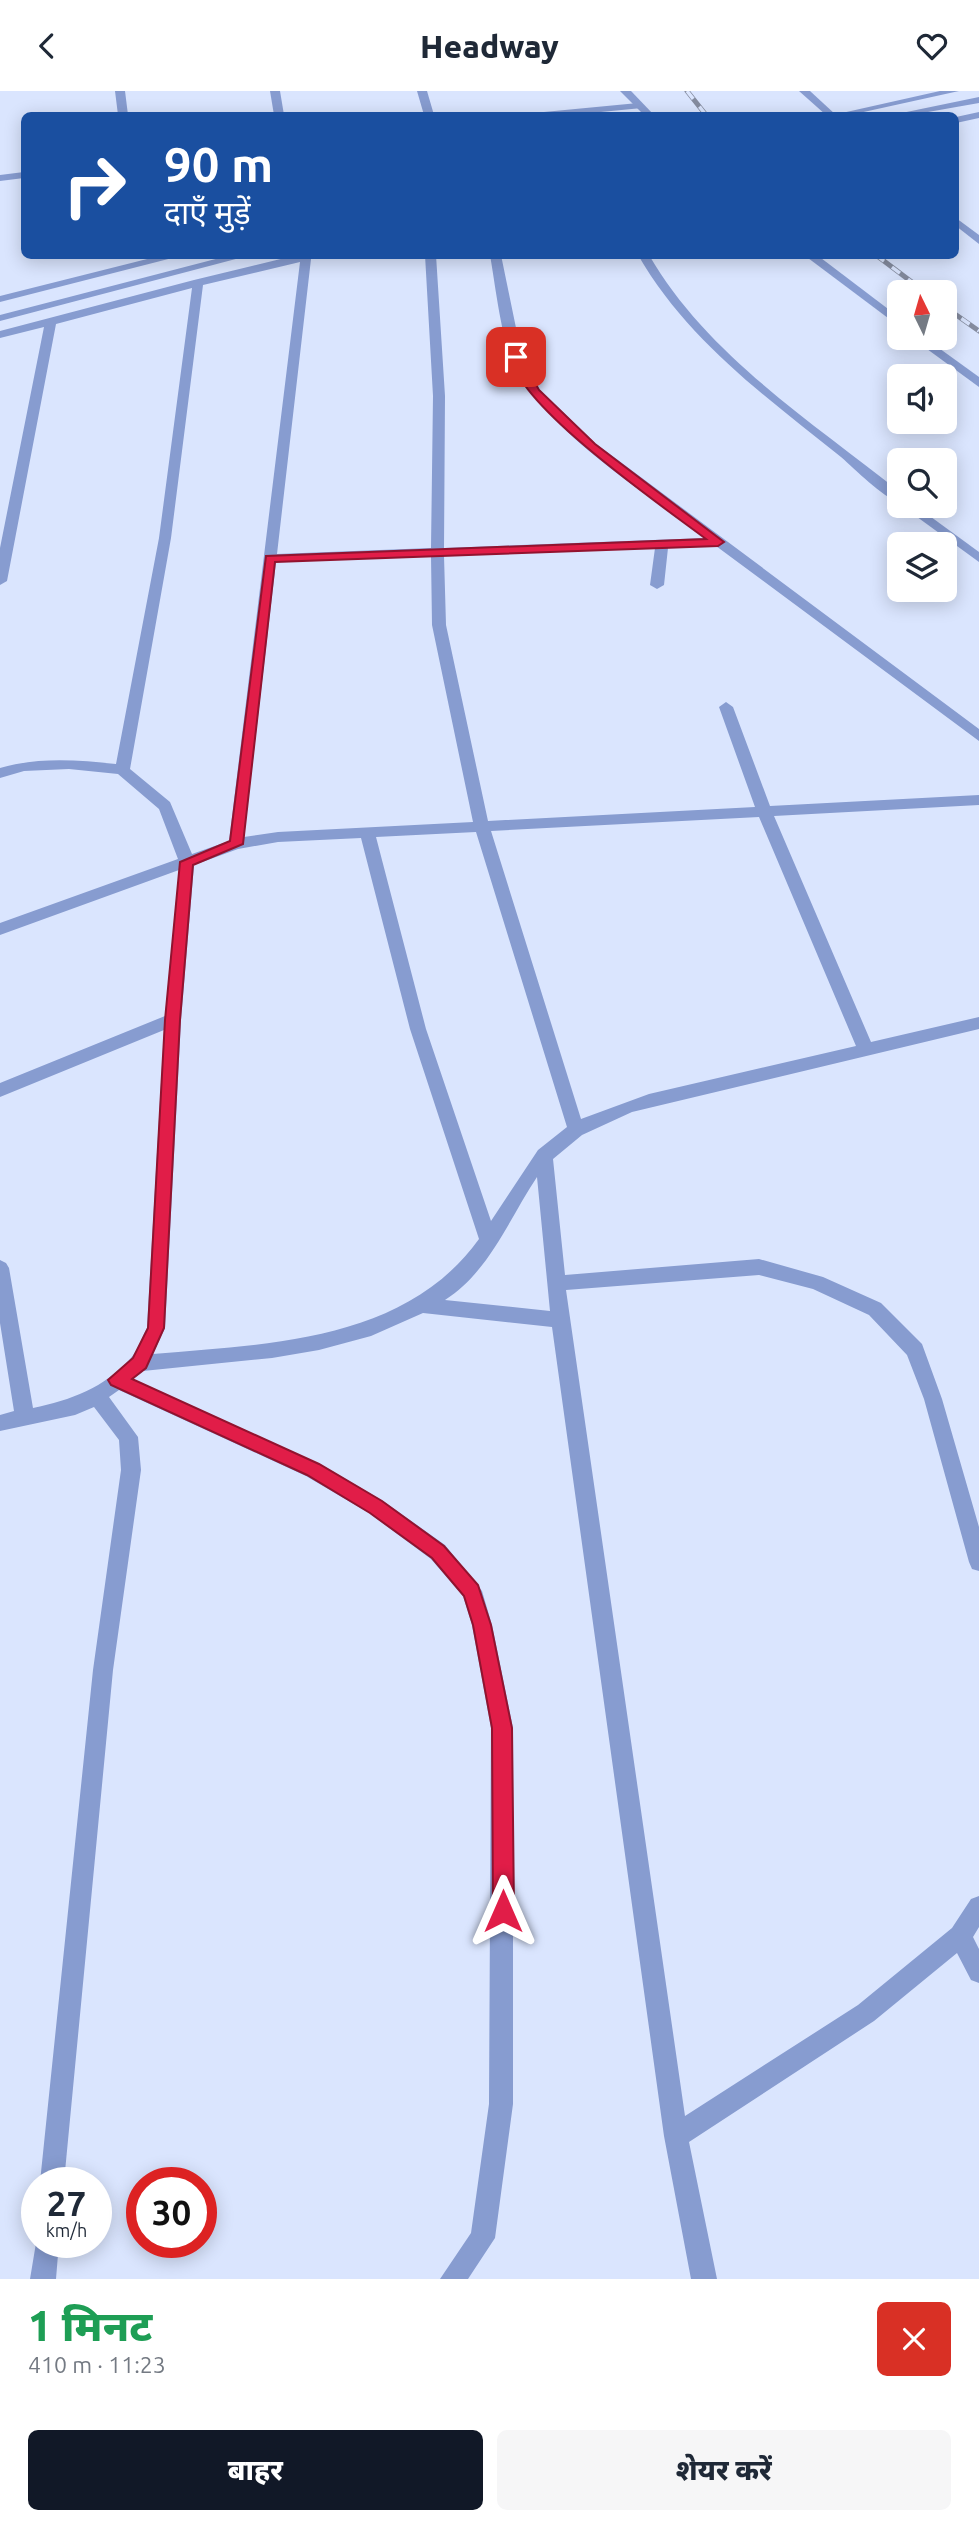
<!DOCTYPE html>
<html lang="hi">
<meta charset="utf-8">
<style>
body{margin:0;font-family:Ubuntu,"Noto Sans Devanagari",sans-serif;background:#f6f6f7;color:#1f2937;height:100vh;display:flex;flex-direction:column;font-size:26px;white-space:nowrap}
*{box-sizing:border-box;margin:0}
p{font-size:23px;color:#747a83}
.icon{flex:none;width:38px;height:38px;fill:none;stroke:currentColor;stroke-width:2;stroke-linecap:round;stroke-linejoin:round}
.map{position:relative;height:2188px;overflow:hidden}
.drawer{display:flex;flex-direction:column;background:#fff;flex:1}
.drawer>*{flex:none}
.hud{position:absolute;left:21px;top:21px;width:938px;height:147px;border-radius:10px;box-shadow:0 4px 18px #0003;background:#1a4fa0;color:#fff;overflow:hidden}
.needle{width:46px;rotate:355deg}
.fabs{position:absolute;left:887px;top:189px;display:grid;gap:14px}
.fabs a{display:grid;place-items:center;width:70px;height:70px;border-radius:10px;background:#fff;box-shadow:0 4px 18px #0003;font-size:35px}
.speed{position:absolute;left:21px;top:2076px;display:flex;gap:14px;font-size:35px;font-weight:700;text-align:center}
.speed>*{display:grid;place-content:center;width:91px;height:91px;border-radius:50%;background:#fff;box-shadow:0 4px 18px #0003;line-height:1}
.speed small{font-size:18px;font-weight:400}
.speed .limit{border:10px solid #d22;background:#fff;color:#111}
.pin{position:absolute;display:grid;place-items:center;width:60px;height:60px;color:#fff;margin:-30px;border-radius:14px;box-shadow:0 4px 10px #0006}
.me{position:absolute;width:77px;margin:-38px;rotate:0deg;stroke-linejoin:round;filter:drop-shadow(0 0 5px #0008)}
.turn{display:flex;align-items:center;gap:24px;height:147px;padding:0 28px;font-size:32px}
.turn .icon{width:91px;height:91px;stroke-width:2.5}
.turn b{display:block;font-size:49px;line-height:60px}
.round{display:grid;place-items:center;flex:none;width:74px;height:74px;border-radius:10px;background:#f6f6f7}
.head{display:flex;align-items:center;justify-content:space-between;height:119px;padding:0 28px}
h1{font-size:42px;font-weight:800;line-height:52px;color:#1e9e55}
.action{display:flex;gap:14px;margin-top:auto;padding:14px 28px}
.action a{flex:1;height:80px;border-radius:10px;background:#111827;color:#fff;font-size:28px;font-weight:800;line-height:80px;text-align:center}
.action a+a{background:#f6f6f7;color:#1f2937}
header{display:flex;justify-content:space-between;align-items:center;height:91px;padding:0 28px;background:#fff;font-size:32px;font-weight:800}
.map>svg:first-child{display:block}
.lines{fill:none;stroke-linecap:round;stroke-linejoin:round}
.minor{fill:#879cd0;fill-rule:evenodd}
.tertiary{fill:#879cd0;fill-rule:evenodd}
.rail-casing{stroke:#858c9f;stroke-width:5}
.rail{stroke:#dae5fe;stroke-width:3.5;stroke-dasharray:10;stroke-linecap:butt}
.route{fill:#e11d48;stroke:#92132f;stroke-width:2}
</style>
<header><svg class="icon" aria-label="back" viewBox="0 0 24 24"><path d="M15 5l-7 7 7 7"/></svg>Headway<svg class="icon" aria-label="heart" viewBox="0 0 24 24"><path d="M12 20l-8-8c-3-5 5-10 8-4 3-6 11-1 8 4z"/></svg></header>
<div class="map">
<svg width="979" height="2188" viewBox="0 0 979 2188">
<rect width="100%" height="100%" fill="#dae5fe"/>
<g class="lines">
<g class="minor">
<polygon points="115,0 125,0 128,24 118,24"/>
<polygon points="270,0 280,0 284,24 274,24"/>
<polygon points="417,0 427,0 434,24 424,24"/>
<polygon points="940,0 959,0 850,24 833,24"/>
<polygon points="638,12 643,15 642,17 570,24 539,24 544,21"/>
<polygon points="979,21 979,27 956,32 956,26"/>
<polygon points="24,81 24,87 0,90 0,84"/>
<polygon points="163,164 184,164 0,211 0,205"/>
<path d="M297,164h22l-8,4 -34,295 154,-6 2,-152 -8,-141h11l9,141 -1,152 262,-10c-62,-47 -161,-106 -194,-178 -11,-24 -17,-77 -22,-105h11l21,102 17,32 56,54 384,286v12l-263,-195 -48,2 -4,37 -7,4 -7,-4 5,-37 -211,8 2,69 42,196 267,-14 -36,-100 7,-5 7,5 37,99 209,-11v10l-205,11 97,226 108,-25v12l-347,83 -50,23 -29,24 12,116 194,-16 64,18 58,26 41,41 20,55 37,128v44l-7,-2 -3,-7 -45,-163 -17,-44 -38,-40 -56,-26 -54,-14 -193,15 119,826 173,-111 94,-77 19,-29 8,-3v31l-6,10 6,12v34l-8,-3 -14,-27 -83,68 -185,121 28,137h-26l-27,-143 -112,-809 -129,-14 -52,23 -52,14 -47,8 -129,13 -10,8 187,85 63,37 62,44 37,46 10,34 21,103v376l-18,134 -27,41h-28l31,-46 18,-129 2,-376 -19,-103 -9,-29 -32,-37 -62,-46 -63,-37 -187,-86 -10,7 29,40 3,33 -28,200 -49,512h-24l53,-512 28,-200 -2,-30 -25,-33 -19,8 -75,16v-16l14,-4 -14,-88v-63l6,3 3,5 24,140c38,-8 71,-20 98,-50 7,-8 11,-21 16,-30l17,-298 -164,67v-14l165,-67 14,-146 -179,65v-12l178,-64 -19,-50 -41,-35 -49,-5 -45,2 -24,7v-10c39,-11 76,-8 116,-4l43,-226 33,-250 -136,36 -49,257 -7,4v-37l44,-221 -44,11v-7l194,-51zM300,171l-71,579 -37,13 -22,-52 -40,-33 41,-231 32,-253zM431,465l1,69 41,197 -195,10 -34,5 32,-275zM759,726l97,229 -207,48 -68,25 -90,-288zM476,741l91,295 -29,23 -47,71 -65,-192 -50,-192zM361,747l49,191 69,210c-74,103 -211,105 -326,115l12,-26 16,-308 13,-155 44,-16 40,-7zM537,1086l13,134 -105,-11c44,-28 64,-81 92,-123z"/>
<path d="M638,164h11c58,100 162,166 251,237v11c-19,-7 -44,-33 -59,-46 -75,-60 -154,-117 -203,-202z"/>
<polygon points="902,415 916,415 979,461 979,471"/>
<polygon points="37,2146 37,2151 59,2151 56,2188 30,2188"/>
</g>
<g class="tertiary">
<polygon points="620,0 631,0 654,24 644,24"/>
<polygon points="799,0 810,0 836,24 826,24"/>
<polygon points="979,6 979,12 911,24 892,24"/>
<polygon points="956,127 979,144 979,153 956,135"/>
<polygon points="231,164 251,164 0,230 0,224"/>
<polygon points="804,164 817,164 900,227 900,236"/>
<polygon points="912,247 925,247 979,286 979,296"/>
</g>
<g class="rail-casing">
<g id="rail">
<polyline points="687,0 706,24"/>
<polyline points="876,164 925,201"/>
<polyline points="945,216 979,240"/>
</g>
</g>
<use href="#rail" class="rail"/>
</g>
<path class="route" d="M512,263h7l20,36 56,54 129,98 -6,4 -443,16 -32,282 -50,21 -13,155 -16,308 -18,40 -14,11 187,85 63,37 62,45 34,39 13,40 21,103 2,183 -3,7 -8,3 -7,-3 -3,-7 -1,-183 -19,-103 -9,-29 -32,-38 -62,-45 -63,-38 -196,-90 -3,-5 25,-22 15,-30 17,-308 15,-158 50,-21 36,-285 440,-17c-38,-29 -198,-139 -194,-185z"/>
</svg>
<div class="fabs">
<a><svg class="needle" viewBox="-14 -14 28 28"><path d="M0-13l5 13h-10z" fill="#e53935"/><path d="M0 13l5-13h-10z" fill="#747a83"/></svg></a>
<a><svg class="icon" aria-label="sound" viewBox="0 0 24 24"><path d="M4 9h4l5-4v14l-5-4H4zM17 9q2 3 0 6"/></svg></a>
<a><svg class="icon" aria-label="search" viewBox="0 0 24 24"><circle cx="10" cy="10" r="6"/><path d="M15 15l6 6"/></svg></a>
<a><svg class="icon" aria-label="layers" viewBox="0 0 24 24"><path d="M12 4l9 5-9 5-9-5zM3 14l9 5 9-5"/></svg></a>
</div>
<div class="speed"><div>27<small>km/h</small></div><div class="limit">30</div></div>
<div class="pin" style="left:516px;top:266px;background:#d93025"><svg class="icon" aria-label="arrive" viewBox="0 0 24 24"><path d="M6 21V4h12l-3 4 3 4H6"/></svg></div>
<svg class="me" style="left:503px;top:1820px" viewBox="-20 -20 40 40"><path d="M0-17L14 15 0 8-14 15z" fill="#e11d48" stroke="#fff" stroke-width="4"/></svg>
<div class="hud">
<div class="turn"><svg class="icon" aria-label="right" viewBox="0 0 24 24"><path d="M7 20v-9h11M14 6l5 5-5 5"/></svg><div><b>90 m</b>दाएँ मुड़ें</div></div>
</div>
</div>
<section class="drawer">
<div class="head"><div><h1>1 मिनट</h1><p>410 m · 11:23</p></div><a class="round" style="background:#d93025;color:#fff"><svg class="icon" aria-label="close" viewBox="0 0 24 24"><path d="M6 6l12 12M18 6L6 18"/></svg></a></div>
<div class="action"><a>बाहर</a><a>शेयर करें</a></div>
</section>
